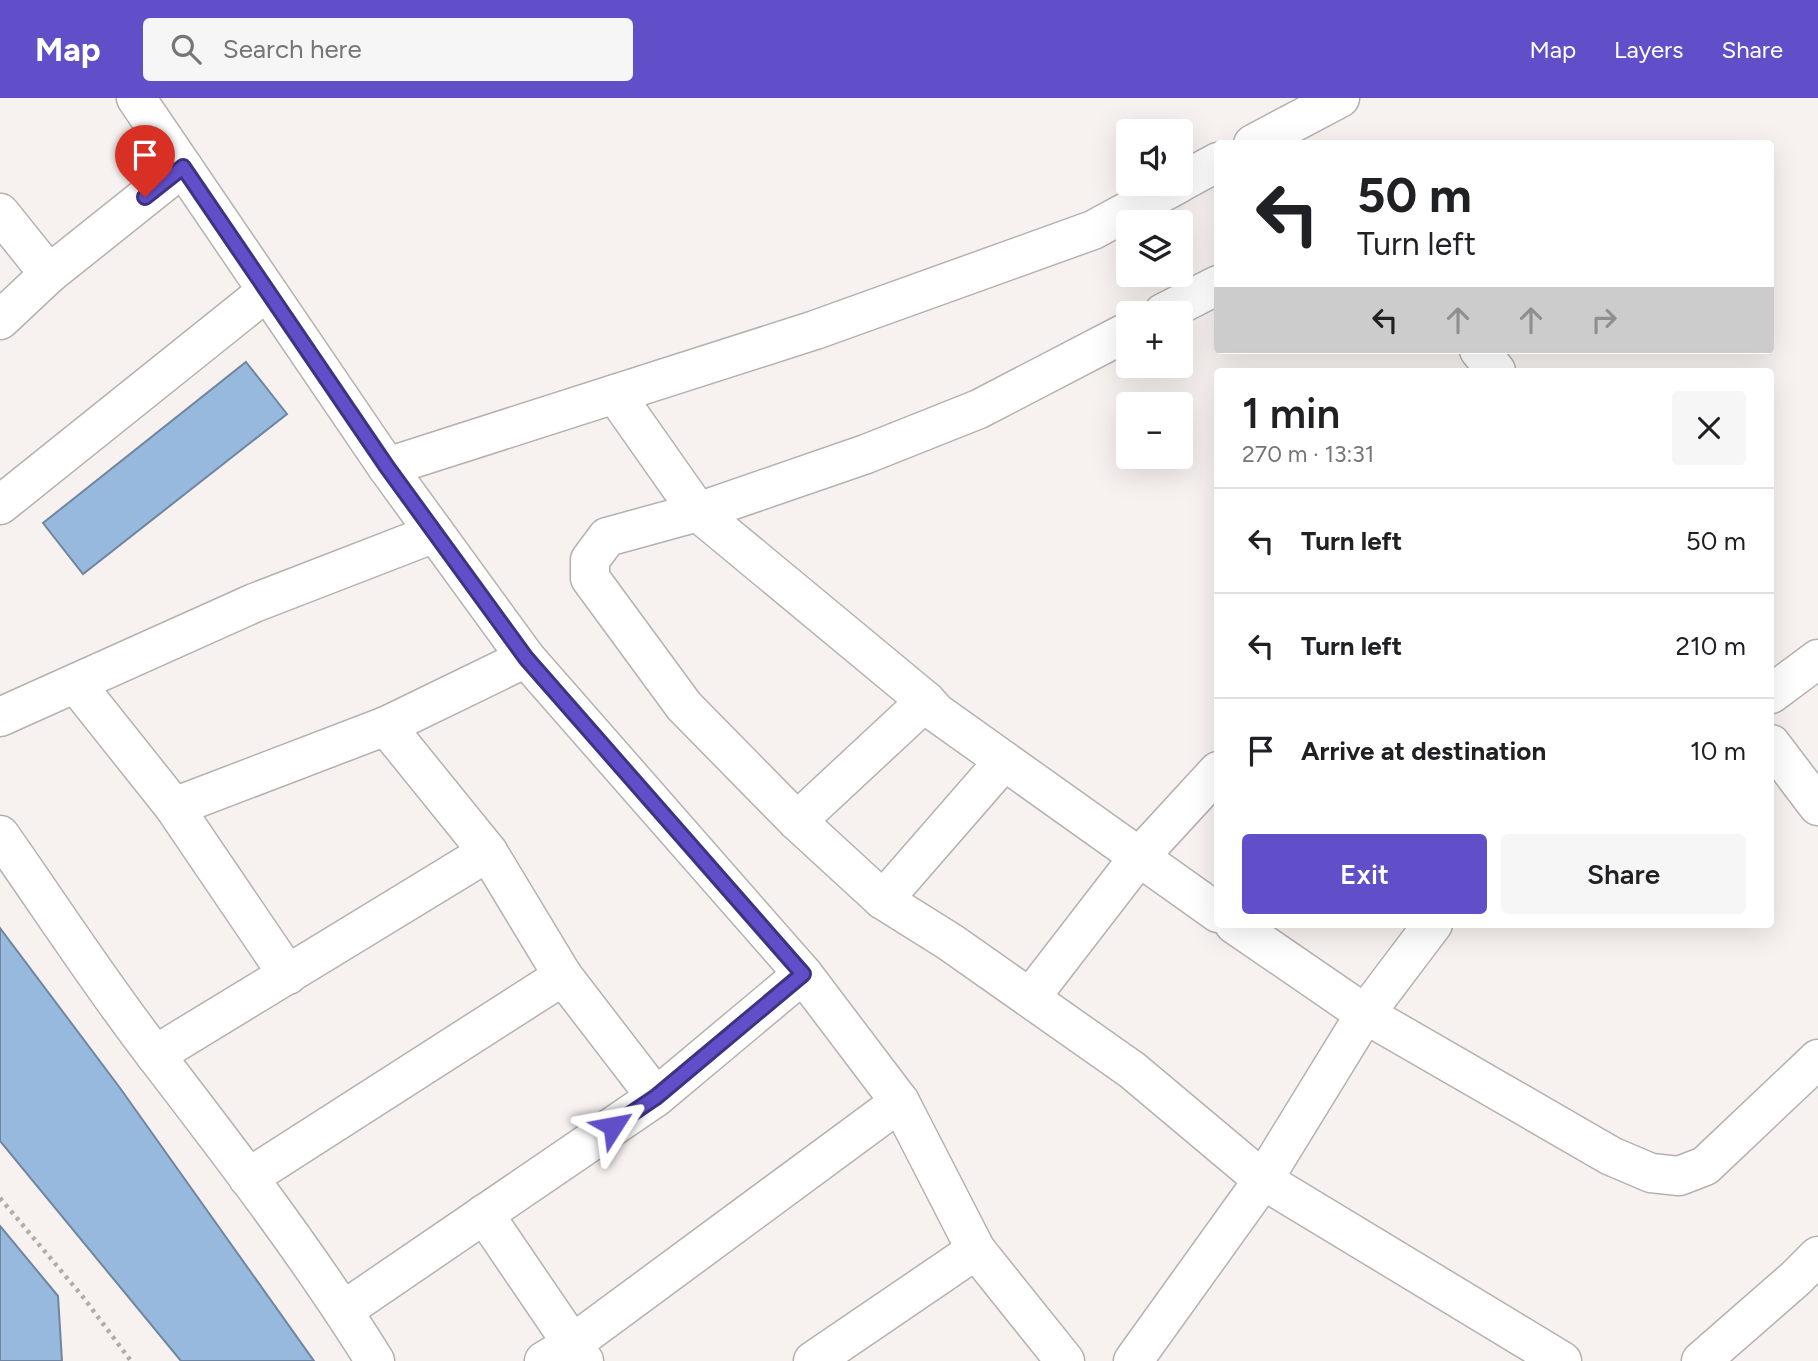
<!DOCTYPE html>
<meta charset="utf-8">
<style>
body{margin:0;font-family:Figtree,sans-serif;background:#f6f6f6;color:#202124;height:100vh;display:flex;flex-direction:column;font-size:26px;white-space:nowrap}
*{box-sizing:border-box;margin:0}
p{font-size:23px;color:#757577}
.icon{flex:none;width:38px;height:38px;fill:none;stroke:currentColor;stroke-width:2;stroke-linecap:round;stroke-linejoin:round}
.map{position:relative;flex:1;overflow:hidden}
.drawer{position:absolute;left:1214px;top:270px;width:560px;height:560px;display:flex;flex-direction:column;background:#fff;border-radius:7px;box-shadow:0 7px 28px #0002}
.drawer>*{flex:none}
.banner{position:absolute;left:1214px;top:42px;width:560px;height:214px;border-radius:7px;box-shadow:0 7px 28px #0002;background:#fff;color:#202124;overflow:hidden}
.buttons{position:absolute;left:1116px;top:21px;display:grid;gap:14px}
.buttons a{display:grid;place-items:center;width:77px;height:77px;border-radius:7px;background:#fff;box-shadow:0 7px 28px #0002;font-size:35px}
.pin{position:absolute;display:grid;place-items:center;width:60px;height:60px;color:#fff;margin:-72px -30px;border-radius:50% 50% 50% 0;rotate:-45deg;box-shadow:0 0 7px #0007}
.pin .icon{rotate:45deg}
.me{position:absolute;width:77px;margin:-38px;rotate:56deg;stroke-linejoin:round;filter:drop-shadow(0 0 5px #0008)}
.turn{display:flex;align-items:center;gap:24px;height:147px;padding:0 28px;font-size:32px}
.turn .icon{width:91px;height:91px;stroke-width:2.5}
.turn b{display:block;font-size:49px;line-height:60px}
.lanes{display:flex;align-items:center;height:66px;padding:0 28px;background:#0003;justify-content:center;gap:35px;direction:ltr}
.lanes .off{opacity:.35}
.round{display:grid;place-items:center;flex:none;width:74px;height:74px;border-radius:7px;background:#f6f6f6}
.summary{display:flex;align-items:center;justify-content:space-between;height:119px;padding:0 28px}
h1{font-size:42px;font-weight:600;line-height:52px}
.cta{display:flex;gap:14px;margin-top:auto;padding:14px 28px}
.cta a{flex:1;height:80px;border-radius:7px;background:#604fc8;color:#fff;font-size:28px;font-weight:600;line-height:80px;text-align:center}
.cta a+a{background:#f6f6f6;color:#202124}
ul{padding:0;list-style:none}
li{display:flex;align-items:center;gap:21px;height:105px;padding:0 28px;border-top:2px solid #e0e0e0}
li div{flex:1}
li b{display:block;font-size:26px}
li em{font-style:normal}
header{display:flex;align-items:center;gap:42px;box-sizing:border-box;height:98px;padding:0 35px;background:#604fc8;color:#fff}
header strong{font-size:33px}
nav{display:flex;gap:38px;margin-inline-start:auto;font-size:24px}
.search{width:490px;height:63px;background:#f6f6f6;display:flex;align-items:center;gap:18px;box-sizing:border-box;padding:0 24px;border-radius:7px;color:#757577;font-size:26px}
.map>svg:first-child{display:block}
.water{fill:#98b9de;stroke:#7086a0;stroke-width:2}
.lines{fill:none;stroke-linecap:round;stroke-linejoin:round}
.minor-casing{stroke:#b6b1ae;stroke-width:41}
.path{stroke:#b0acaa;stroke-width:4.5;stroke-dasharray:3.5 5;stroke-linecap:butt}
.minor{stroke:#fff;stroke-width:38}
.route-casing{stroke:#3e3382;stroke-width:18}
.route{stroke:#604fc8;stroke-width:12}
</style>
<header>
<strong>Map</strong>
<div class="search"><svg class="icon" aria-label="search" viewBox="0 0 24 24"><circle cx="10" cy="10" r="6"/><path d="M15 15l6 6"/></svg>Search here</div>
<nav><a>Map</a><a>Layers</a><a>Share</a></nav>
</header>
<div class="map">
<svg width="1818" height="1263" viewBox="0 0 1818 1263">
<rect width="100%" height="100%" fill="#f7f1ef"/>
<g class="water">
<polygon points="246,264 287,316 83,476 43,425"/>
<polygon points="0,830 120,990 314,1263 181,1263 0,1043"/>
<polygon points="0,1128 58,1198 62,1263 0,1263"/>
</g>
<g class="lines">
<g class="minor-casing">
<g id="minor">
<polyline points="136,0 387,369 526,560 803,876 900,1004 976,1152"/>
<polyline points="1253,46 1340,0"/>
<polyline points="1181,84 1218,64"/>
<polyline points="0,115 49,176"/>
<polyline points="1163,215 1218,187"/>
<polyline points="0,222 49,176 183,69"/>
<polyline points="1479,252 1496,273"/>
<polyline points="615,296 698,414 866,356 979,311 1129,233"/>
<polyline points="387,369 815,232 1093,132 1178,86"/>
<polyline points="0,407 267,193"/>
<polyline points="76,586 174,709 288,877"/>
<polyline points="1771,596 1818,561"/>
<polyline points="0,619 254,505 435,435"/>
<polyline points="1771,646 1818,708"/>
<polyline points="174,709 386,628 526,560"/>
<polyline points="797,723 926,603"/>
<path d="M0,737c52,74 101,150 156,221 76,99 153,199 219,305"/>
<polyline points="883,802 1004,663"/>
<polyline points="1218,815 937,615 926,603 698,414 607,439 590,462 590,480 684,608 797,723 883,802 950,844 1132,972 1263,1082 1562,1263"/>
<polyline points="1234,826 1365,916 1611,1058 1651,1075 1679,1078 1705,1068 1818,961"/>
<polyline points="1030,900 1138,760 1218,673"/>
<polyline points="155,957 488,754 386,628"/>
<polyline points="656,999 803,876"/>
<polyline points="248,1080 563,878 488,754"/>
<polyline points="484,1116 584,1263"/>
<polyline points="344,1212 656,999 563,878"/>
<polyline points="544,1263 572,1246 900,1004"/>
<polyline points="813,1263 976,1152 1065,1263"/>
<polyline points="1133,1263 1263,1082 1365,916 1433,826"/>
<polyline points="1701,1263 1796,1180 1818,1158"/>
</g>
</g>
<polyline class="path" points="0,1100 83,1199 131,1263"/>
<use href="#minor" class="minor"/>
</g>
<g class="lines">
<g class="route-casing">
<polyline id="route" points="145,99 183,69 387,369 526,560 803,876 656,999 613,1028"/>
</g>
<use href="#route" class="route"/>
</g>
</svg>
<div class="buttons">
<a><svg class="icon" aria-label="sound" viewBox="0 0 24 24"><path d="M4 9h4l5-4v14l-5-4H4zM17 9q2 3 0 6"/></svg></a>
<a><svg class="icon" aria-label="layers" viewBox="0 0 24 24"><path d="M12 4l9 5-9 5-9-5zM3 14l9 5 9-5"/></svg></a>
<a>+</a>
<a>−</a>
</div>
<div class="pin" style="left:145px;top:99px;background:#d93025"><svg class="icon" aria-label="arrive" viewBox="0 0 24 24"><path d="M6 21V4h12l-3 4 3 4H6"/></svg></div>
<svg class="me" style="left:613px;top:1028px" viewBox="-20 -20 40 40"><path d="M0-17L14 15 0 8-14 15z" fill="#604fc8" stroke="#fff" stroke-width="4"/></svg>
<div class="banner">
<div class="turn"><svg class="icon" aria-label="left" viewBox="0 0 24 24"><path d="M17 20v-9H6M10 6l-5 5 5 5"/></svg><div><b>50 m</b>Turn left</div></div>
<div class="lanes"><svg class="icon" aria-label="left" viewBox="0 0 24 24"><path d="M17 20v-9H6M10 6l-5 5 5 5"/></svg><svg class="icon off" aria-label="ahead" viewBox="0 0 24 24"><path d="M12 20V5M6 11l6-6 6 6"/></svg><svg class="icon off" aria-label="ahead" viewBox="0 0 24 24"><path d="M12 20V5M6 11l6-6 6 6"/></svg><svg class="icon off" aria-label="right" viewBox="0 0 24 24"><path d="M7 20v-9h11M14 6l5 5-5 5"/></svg></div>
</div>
<section class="drawer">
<div class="summary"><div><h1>1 min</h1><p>270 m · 13:31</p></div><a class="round"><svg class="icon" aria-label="close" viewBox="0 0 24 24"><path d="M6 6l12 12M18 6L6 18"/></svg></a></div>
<ul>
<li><svg class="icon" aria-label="left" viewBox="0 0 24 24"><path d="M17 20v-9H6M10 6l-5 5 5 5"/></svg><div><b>Turn left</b></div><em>50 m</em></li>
<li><svg class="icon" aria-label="left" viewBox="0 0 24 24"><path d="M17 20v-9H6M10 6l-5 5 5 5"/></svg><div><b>Turn left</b></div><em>210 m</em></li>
<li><svg class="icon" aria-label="arrive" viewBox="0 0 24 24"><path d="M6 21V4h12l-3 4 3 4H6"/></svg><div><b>Arrive at destination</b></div><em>10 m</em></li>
</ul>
<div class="cta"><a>Exit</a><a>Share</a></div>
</section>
</div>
